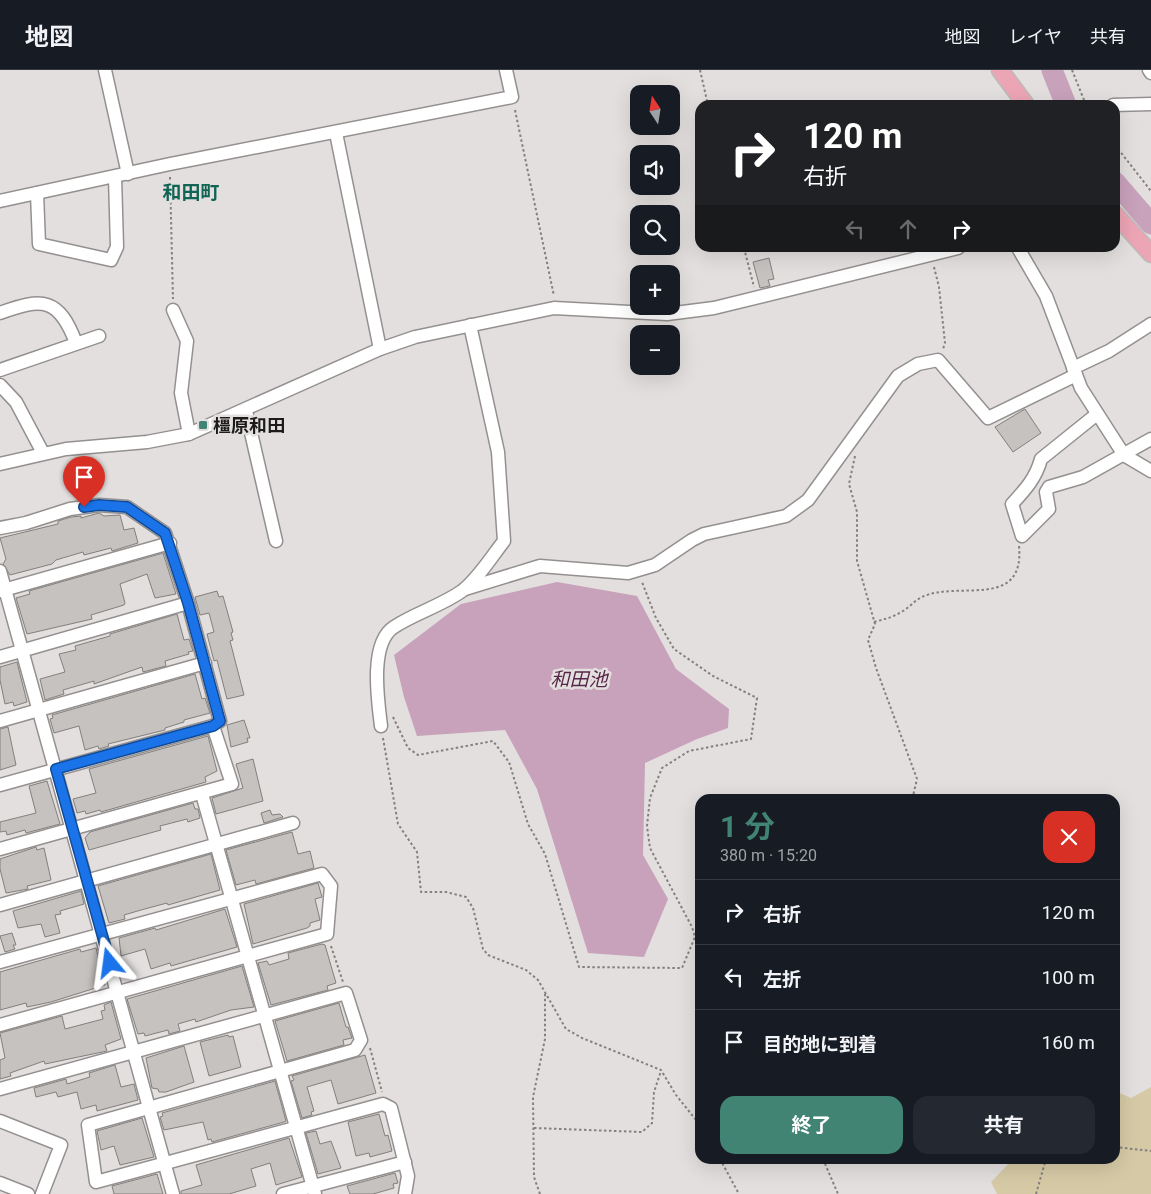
<!DOCTYPE html>
<html lang="ja">
<meta charset="utf-8">
<style>
body{margin:0;font-family:Roboto,"Noto Sans JP",sans-serif;background:#242831;color:#f1f3f6;height:100vh;display:flex;flex-direction:column;font-size:19px;white-space:nowrap}
*{box-sizing:border-box;margin:0}
p{font-size:16px;color:#9ea1a6}
.icon{flex:none;width:28px;height:28px;fill:none;stroke:currentColor;stroke-width:2;stroke-linecap:round;stroke-linejoin:round}
.map{position:relative;flex:1;overflow:hidden}
.drawer{position:absolute;left:695px;top:724px;width:425px;height:370px;display:flex;flex-direction:column;background:#171b24;border-radius:15px;box-shadow:0 5px 20px #0002}
.drawer>*{flex:none}
.guide{position:absolute;left:695px;top:30px;width:425px;height:152px;border-radius:15px;box-shadow:0 5px 20px #0002;background:#202124;color:#fff;overflow:hidden}
.needle{width:32px;rotate:348deg}
.controls{position:absolute;left:630px;top:15px;display:grid;gap:10px}
.controls a{display:grid;place-items:center;width:50px;height:50px;border-radius:10px;background:#171b24;box-shadow:0 5px 20px #0002;font-size:25px}
.pin{position:absolute;display:grid;place-items:center;width:42px;height:42px;color:#fff;margin:-51px -21px;border-radius:50% 50% 50% 0;rotate:-45deg;box-shadow:0 0 5px #0007}
.pin .icon{rotate:45deg}
.me{position:absolute;width:55px;margin:-28px;rotate:344deg;stroke-linejoin:round;filter:drop-shadow(0 0 4px #0008)}
.turn{display:flex;align-items:center;gap:18px;height:105px;padding:0 25px;font-size:22px}
.turn .icon{width:65px;height:65px;stroke-width:2.5}
.turn b{display:block;font-size:35px;line-height:42px}
.lanes{display:flex;align-items:center;height:48px;padding:0 25px;background:#0003;justify-content:center;gap:25px;direction:ltr}
.lanes .off{opacity:.35}
.round{display:grid;place-items:center;flex:none;width:52px;height:52px;border-radius:15px;background:#242831}
.headline{display:flex;align-items:center;justify-content:space-between;height:85px;padding:0 25px}
h1{font-size:30px;font-weight:700;line-height:38px;color:#428474}
.action{display:flex;gap:10px;margin-top:auto;padding:10px 25px}
.action a{flex:1;height:58px;border-radius:15px;background:#428474;color:#fff;font-size:20px;font-weight:700;line-height:58px;text-align:center}
.action a+a{background:#242831;color:#f1f3f6}
ul{padding:0;list-style:none}
li{display:flex;align-items:center;gap:15px;height:65px;padding:0 25px;border-top:1px solid #363941}
li div{flex:1}
li b{display:block;font-size:19px}
li em{font-style:normal}
header{display:flex;align-items:center;gap:30px;box-sizing:border-box;height:70px;padding:0 25px;background:#171b24;border-bottom:1px solid #363941}
header strong{font-size:24px}
nav{display:flex;gap:28px;margin-inline-start:auto;font-size:18px}
.map>svg:first-child{display:block}
.green{fill:#d6caa6}
.water{fill:#c8a1ba}
.lines{fill:none;stroke-linecap:round;stroke-linejoin:round}
.river{stroke:#c8a1ba;stroke-width:21}
.building{fill:#c5c2c0;stroke:#82807d}
.minor-casing{stroke:#94908f;stroke-width:15}
.major-casing{stroke:#bbbbba;stroke-width:19}
.path{stroke:#838180;stroke-width:2;stroke-dasharray:2.5 2.5;stroke-linecap:butt}
.minor{stroke:#fff;stroke-width:12}
.major{stroke:#eca5b5;stroke-width:16}
.route-casing{stroke:#114b97;stroke-width:12}
.route{stroke:#1a73e8;stroke-width:9}
.poi-dot{fill:#428474;stroke:#e3dfde;stroke-width:2}
.labels{text-anchor:middle;dominant-baseline:central;stroke-width:5;stroke-linejoin:round;paint-order:stroke}
.poi-label{font-size:18px;font-weight:bold;fill:#1c1b1a;stroke:#e3dfde;text-anchor:start}
.neighbourhood-label{font-size:19px;font-weight:bold;fill:#106454;stroke:#e3dfde}
.water-label{font-size:19px;font-style:italic;fill:#582649;stroke:#e3dfde}
</style>
<header>
<strong>地図</strong>
<nav><a>地図</a><a>レイヤ</a><a>共有</a></nav>
</header>
<div class="map">
<svg width="1151" height="1124" viewBox="0 0 1151 1124">
<rect width="100%" height="100%" fill="#e3dfde"/>
<polygon class="green" points="1151,1017 1151,1124 997,1124 991,1112 1013,1089 1115,1089 1115,1021 1131,1028"/>
<polygon class="water" points="557,512 637,526 676,599 729,639 728,658 697,669 645,693 643,785 668,829 644,887 588,883 537,719 505,660 417,666 404,627 394,585 461,534"/>
<g class="lines">
<g class="river">
<polyline points="1052,0 1066,35"/>
<polyline points="1115,112 1151,154"/>
</g>
</g>
<g class="building">
<polygon points="769,188 774,209 768,210 770,216 760,218 753,192"/>
<polygon points="1025,339 1041,363 1013,382 995,357"/>
<polygon points="99,443 104,446 120,445 124,460 134,458 138,473 112,481 111,478 84,485 83,482 56,490 52,494 10,505 3,494 6,489 0,468 58,454 58,451 71,447 81,446 81,448"/>
<polygon points="163,483 176,524 155,528 147,504 120,514 125,533 124,535 91,545 92,549 27,564 16,528 30,524 29,521"/>
<polygon points="217,521 219,527 223,526 233,562 231,563 233,570 230,571 244,625 227,629 217,590 214,591 207,564 214,562 209,543 200,545 195,527"/>
<polygon points="177,544 184,570 189,569 193,581 188,582 189,584 165,591 166,596 143,602 142,597 94,614 94,611 63,620 64,624 45,630 40,609 65,602 59,584 76,580 75,576 110,566 110,564"/>
<polygon points="17,592 27,632 14,636 13,632 5,634 0,610 0,597"/>
<polygon points="195,604 202,629 205,628 210,643 184,650 184,652 165,658 165,660 108,674 109,676 99,679 98,676 85,680 79,656 54,663 50,649 53,648 52,645"/>
<polygon points="244,650 250,668 247,668 248,672 231,677 227,655"/>
<polygon points="8,657 16,695 0,700 0,659"/>
<polygon points="208,666 217,701 205,707 206,712 101,742 100,740 86,744 85,741 77,743 73,729 96,723 89,699"/>
<polygon points="253,689 263,731 216,744 212,728 243,718 236,694"/>
<polygon points="47,711 60,754 26,763 25,760 7,765 6,761 0,762 0,752 36,743 29,716"/>
<polygon points="193,733 195,739 198,739 200,748 188,752 187,749 160,756 161,760 89,780 85,768 90,762"/>
<polygon points="270,740 272,745 280,744 283,747 264,753 261,743"/>
<polygon points="292,762 298,784 310,781 314,798 256,814 255,810 236,815 226,780"/>
<polygon points="36,777 37,780 44,778 51,810 27,816 28,819 6,823 0,799 0,789"/>
<polygon points="211,784 220,820 168,835 167,833 141,840 124,845 125,849 109,853 98,816"/>
<polygon points="318,813 322,827 315,829 320,850 310,853 310,856 307,858 253,874 244,834"/>
<polygon points="81,821 84,834 60,841 61,844 55,845 60,863 45,867 41,854 18,858 13,841"/>
<polygon points="225,839 237,877 171,896 170,893 151,899 145,879 121,886 119,868 155,858 156,860"/>
<polygon points="12,863 16,875 13,875 15,879 5,882 0,866"/>
<polygon points="322,874 325,875 336,913 327,916 328,920 271,935 258,893 267,891 269,895 289,889 288,883"/>
<polygon points="96,878 105,915 51,932 27,937 26,933 0,940 0,902 80,879 81,882"/>
<polygon points="242,896 254,937 231,940 196,952 195,949 178,954 180,961 169,964 168,960 145,966 144,963 138,964 127,929"/>
<polygon points="111,932 121,969 105,975 107,981 45,994 44,991 10,1003 11,1006 0,1009 0,990 5,988 0,963 62,946 65,959 103,949 101,941 105,940 104,935"/>
<polygon points="339,933 346,957 348,957 352,968 343,970 344,975 287,991 275,951"/>
<polygon points="228,965 229,967 233,966 241,997 209,1006 200,972"/>
<polygon points="184,976 194,1012 166,1022 159,1022 158,1019 152,1018 146,988"/>
<polygon points="365,985 376,1023 338,1034 331,1010 307,1017 314,1041 311,1042 312,1045 302,1048 291,1011 294,1010 292,1006"/>
<polygon points="115,995 121,1017 134,1014 138,1030 97,1041 96,1035 81,1039 77,1022 58,1027 56,1022 36,1027 34,1018 66,1009 67,1014 90,1007 89,1003"/>
<polygon points="275,1011 286,1051 284,1052 212,1072 211,1069 208,1070 203,1052 164,1060 160,1047 163,1046 162,1043"/>
<polygon points="379,1044 385,1066 388,1065 392,1081 370,1087 369,1083 356,1086 348,1052"/>
<polygon points="142,1048 154,1087 120,1095 114,1076 101,1080 97,1061"/>
<polygon points="316,1061 320,1074 331,1071 341,1098 318,1104 306,1063"/>
<polygon points="289,1068 302,1107 276,1115 270,1093 251,1099 256,1116 229,1124 181,1124 181,1121 202,1115 196,1095"/>
<polygon points="395,1103 398,1113 393,1114 394,1118 373,1124 350,1124 347,1116"/>
<polygon points="157,1104 163,1124 114,1124 112,1116"/>
</g>
<g class="lines">
<g class="minor-casing">
<g id="minor">
<polyline points="105,0 128,104"/>
<polyline points="1149,0 1151,3"/>
<polyline points="1113,35 1151,34"/>
<polyline points="336,63 380,279"/>
<polyline points="37,123 39,174 111,190 117,177 115,107"/>
<polyline points="0,131 170,94 512,27 506,0"/>
<polyline points="1018,178 1046,226 1081,318 1124,385 1151,401"/>
<polyline points="173,240 187,271 181,323 189,364"/>
<path d="M0,243c43,-16 59,-15 76,30"/>
<polyline points="1073,298 1109,281 1151,254"/>
<polyline points="0,300 99,266"/>
<polyline points="0,315 16,332 43,383"/>
<polyline points="246,341 276,471"/>
<path d="M1097,344l-56,45c-5,19 -16,31 -29,45l10,32 27,-27 -3,-17 3,-5 34,-10 68,-38"/>
<polyline points="0,394 66,379 147,372 189,364 380,279 415,267 554,238 667,244 714,238 958,178"/>
<polyline points="0,458 26,453 70,439 99,435 127,437 165,463 188,533 220,651 213,656 232,714 0,779"/>
<polyline points="0,501 173,1124"/>
<polyline points="465,519 540,496 628,503 655,495 692,470 704,464 786,446 808,430 898,306 918,294 938,290 988,348 1076,305"/>
<polyline points="0,521 170,473"/>
<polyline points="0,587 188,533"/>
<polyline points="0,651 205,593"/>
<path d="M381,656c-3,-25 -12,-83 13,-99 21,-14 47,-21 68,-36 16,-12 30,-35 42,-50l-6,-89 -28,-127"/>
<polyline points="0,715 213,656"/>
<polyline points="202,724 315,1124"/>
<polyline points="0,835 293,753"/>
<polyline points="0,892 322,804 331,816 327,864 0,955"/>
<polyline points="0,1019 346,923 361,970 355,980 88,1055 96,1112 383,1034 391,1038 408,1106 405,1124"/>
<polyline points="0,1051 61,1075 42,1124"/>
<polyline points="0,1113 28,1124"/>
<polyline points="283,1124 405,1092"/>
</g>
</g>
<g class="major-casing">
<g id="major">
<polyline points="1000,0 1026,35"/>
<polyline points="1115,144 1151,184"/>
</g>
</g>
<g class="path">
<polyline points="700,0 708,35"/>
<polyline points="1072,0 1086,35"/>
<polyline points="515,40 554,226"/>
<polyline points="1115,75 1151,121"/>
<polyline points="170,107 173,229"/>
<polyline points="744,178 754,217"/>
<polyline points="934,197 939,217 945,273 943,279"/>
<polyline points="855,386 849,414 857,442 857,491 875,554 868,570 876,598 917,709 913,726 907,729"/>
<path d="M874,552c11,-3 20,-5 29,-11 7,-4 12,-11 19,-14 35,-17 103,14 97,-51"/>
<polyline points="393,647 408,678 418,685 493,671 509,692 528,754 545,784 579,897 682,898 695,867 692,857 650,778 647,756 650,728 662,698 689,681 751,669 757,628 713,606 674,579 656,548 642,512"/>
<polyline points="383,668 398,754 417,782 421,822 446,822 466,827 473,838 483,879 488,885 526,900 538,910 566,959 582,968 661,1000 676,1025 700,1055"/>
<polyline points="331,876 343,912"/>
<polyline points="370,978 382,1022"/>
<polyline points="534,1058 642,1062 652,1053 654,1022 661,1001"/>
<polyline points="1115,1077 1151,1081"/>
<polyline points="720,1089 739,1124"/>
<polyline points="823,1089 838,1124"/>
<polyline points="540,1124 534,1107 533,1027 545,969 545,924"/>
<polyline points="1036,1124 1046,1089"/>
</g>
<use href="#minor" class="minor"/>
<use href="#major" class="major"/>
</g>
<g class="lines">
<g class="route-casing">
<polyline id="route" points="84,437 99,435 127,437 165,463 188,533 220,651 213,656 56,699 110,893"/>
</g>
<use href="#route" class="route"/>
</g>
<rect class="poi-dot" x="198" y="350" width="10" height="10" rx="2.5"/>
<g class="labels">
<g class="poi-label">
<text x="213" y="355">橿原和田</text>
</g>
<g class="neighbourhood-label">
<text x="191" y="122">和田町</text>
</g>
<g class="water-label">
<text x="579" y="609">和田池</text>
</g>
</g>
</svg>
<div class="controls">
<a><svg class="needle" viewBox="-14 -14 28 28"><path d="M0-13l5 13h-10z" fill="#e53935"/><path d="M0 13l5-13h-10z" fill="#9ea1a6"/></svg></a>
<a><svg class="icon" aria-label="sound" viewBox="0 0 24 24"><path d="M4 9h4l5-4v14l-5-4H4zM17 9q2 3 0 6"/></svg></a>
<a><svg class="icon" aria-label="search" viewBox="0 0 24 24"><circle cx="10" cy="10" r="6"/><path d="M15 15l6 6"/></svg></a>
<a>+</a>
<a>−</a>
</div>
<div class="pin" style="left:84px;top:437px;background:#d93025"><svg class="icon" aria-label="arrive" viewBox="0 0 24 24"><path d="M6 21V4h12l-3 4 3 4H6"/></svg></div>
<svg class="me" style="left:110px;top:893px" viewBox="-20 -20 40 40"><path d="M0-17L14 15 0 8-14 15z" fill="#1a73e8" stroke="#fff" stroke-width="4"/></svg>
<div class="guide">
<div class="turn"><svg class="icon" aria-label="right" viewBox="0 0 24 24"><path d="M7 20v-9h11M14 6l5 5-5 5"/></svg><div><b>120 m</b>右折</div></div>
<div class="lanes"><svg class="icon off" aria-label="left" viewBox="0 0 24 24"><path d="M17 20v-9H6M10 6l-5 5 5 5"/></svg><svg class="icon off" aria-label="ahead" viewBox="0 0 24 24"><path d="M12 20V5M6 11l6-6 6 6"/></svg><svg class="icon" aria-label="right" viewBox="0 0 24 24"><path d="M7 20v-9h11M14 6l5 5-5 5"/></svg></div>
</div>
<section class="drawer">
<div class="headline"><div><h1>1 分</h1><p>380 m · 15:20</p></div><a class="round" style="background:#d93025;color:#fff"><svg class="icon" aria-label="close" viewBox="0 0 24 24"><path d="M6 6l12 12M18 6L6 18"/></svg></a></div>
<ul>
<li><svg class="icon" aria-label="right" viewBox="0 0 24 24"><path d="M7 20v-9h11M14 6l5 5-5 5"/></svg><div><b>右折</b></div><em>120 m</em></li>
<li><svg class="icon" aria-label="left" viewBox="0 0 24 24"><path d="M17 20v-9H6M10 6l-5 5 5 5"/></svg><div><b>左折</b></div><em>100 m</em></li>
<li><svg class="icon" aria-label="arrive" viewBox="0 0 24 24"><path d="M6 21V4h12l-3 4 3 4H6"/></svg><div><b>目的地に到着</b></div><em>160 m</em></li>
</ul>
<div class="action"><a>終了</a><a>共有</a></div>
</section>
</div>
